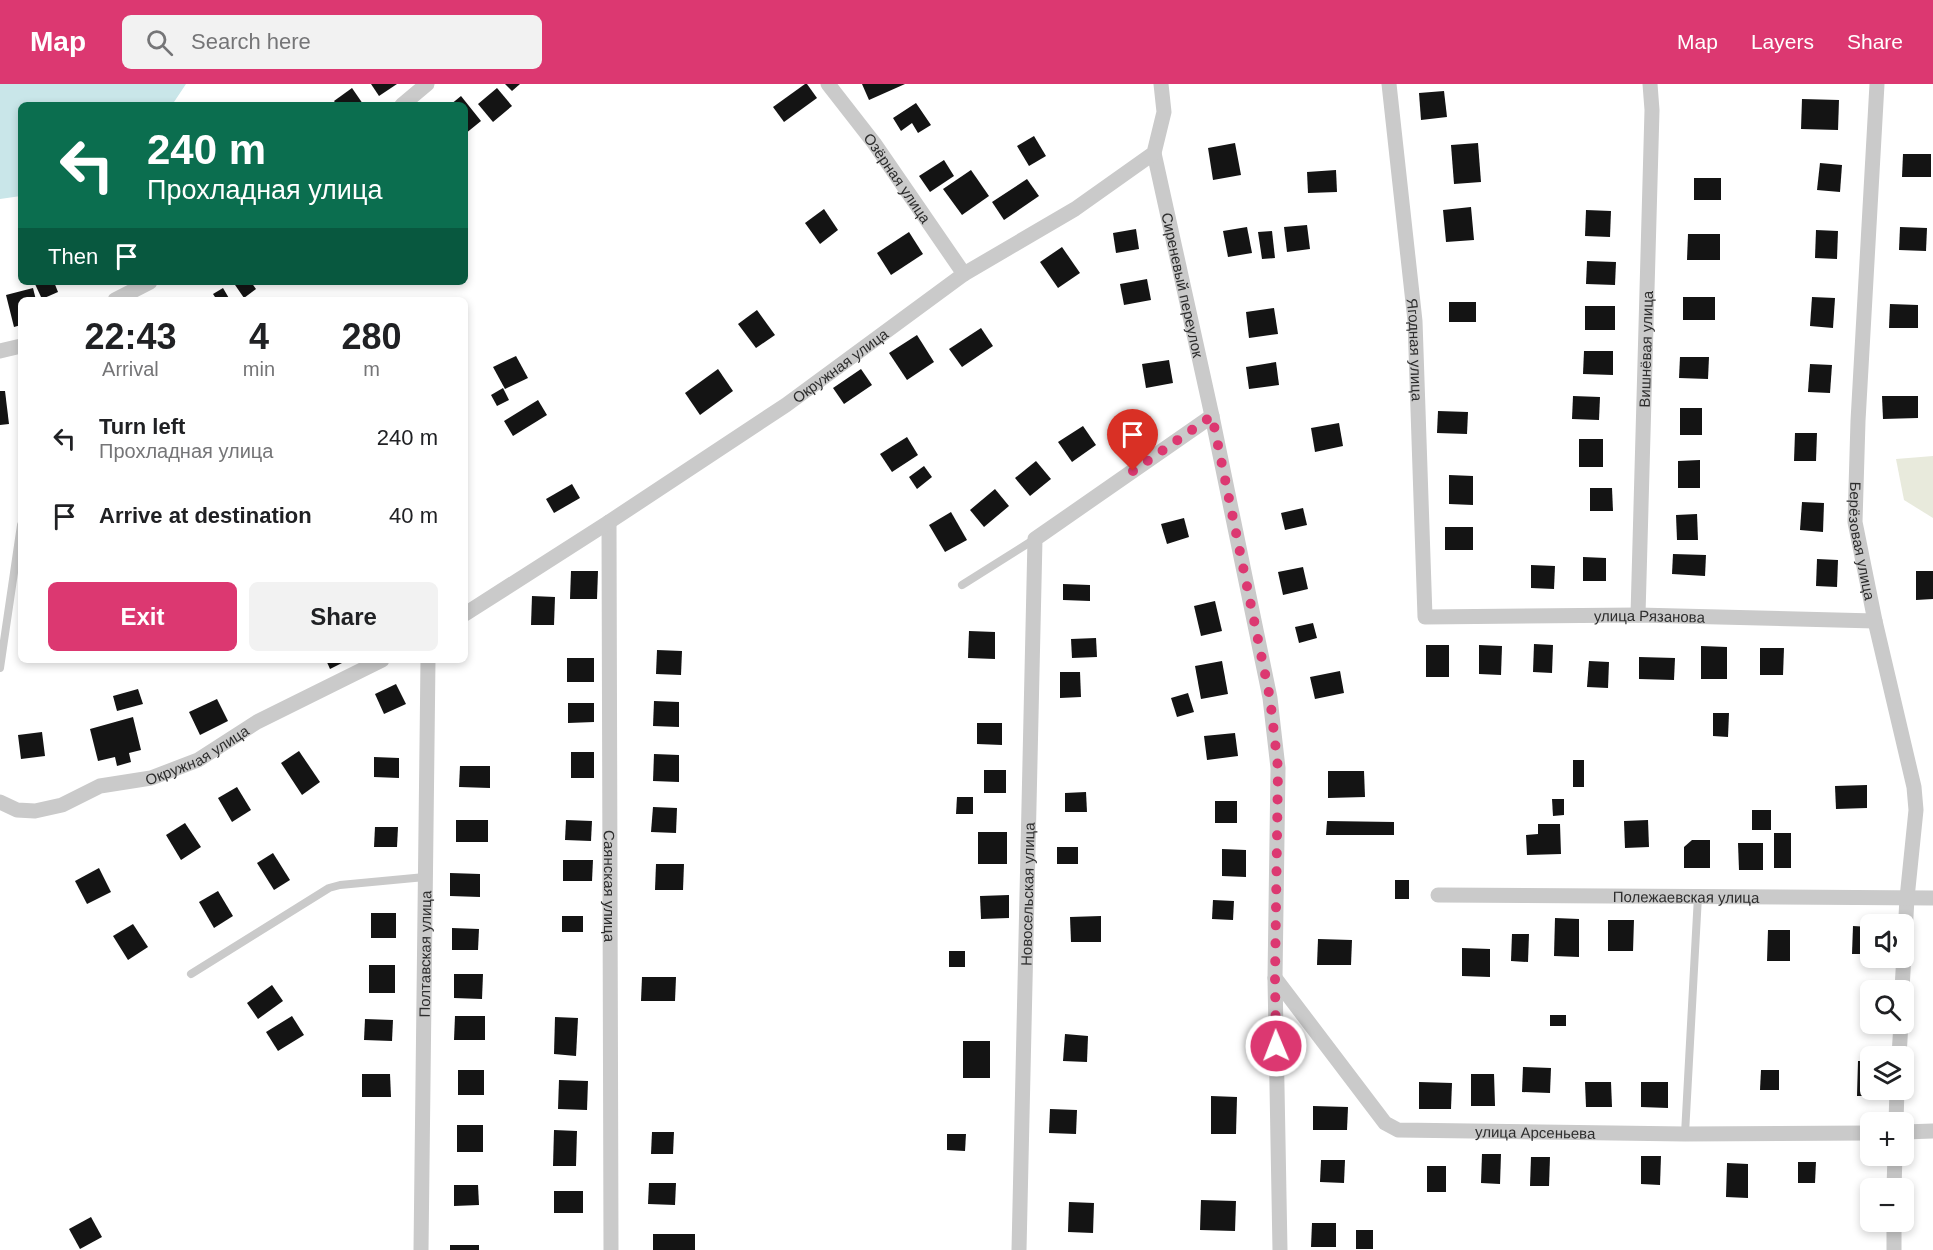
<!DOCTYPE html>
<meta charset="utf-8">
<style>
body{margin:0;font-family:Helvetica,sans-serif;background:#f2f2f2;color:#202124;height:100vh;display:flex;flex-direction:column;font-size:22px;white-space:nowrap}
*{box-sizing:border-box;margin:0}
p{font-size:20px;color:#757577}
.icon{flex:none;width:33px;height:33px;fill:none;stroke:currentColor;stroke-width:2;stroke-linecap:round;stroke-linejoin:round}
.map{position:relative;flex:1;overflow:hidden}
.sheet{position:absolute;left:18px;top:213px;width:450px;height:366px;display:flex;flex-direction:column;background:#fff;border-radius:9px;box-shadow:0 3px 9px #0003}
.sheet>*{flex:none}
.hud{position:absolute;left:18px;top:18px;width:450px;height:183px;border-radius:9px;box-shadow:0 3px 9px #0003;background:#0b6e4f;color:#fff;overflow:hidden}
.buttons{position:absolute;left:1860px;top:830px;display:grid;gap:12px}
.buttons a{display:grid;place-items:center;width:54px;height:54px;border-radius:9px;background:#fff;box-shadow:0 3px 9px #0003;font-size:30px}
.pin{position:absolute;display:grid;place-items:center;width:51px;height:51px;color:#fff;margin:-62px -26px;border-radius:50% 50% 50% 0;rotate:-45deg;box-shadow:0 0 6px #0007}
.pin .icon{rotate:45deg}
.me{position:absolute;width:66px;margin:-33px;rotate:359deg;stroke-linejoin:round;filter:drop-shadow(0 0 4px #0008)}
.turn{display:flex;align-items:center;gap:21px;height:126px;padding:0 30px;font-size:27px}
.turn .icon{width:78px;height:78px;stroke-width:2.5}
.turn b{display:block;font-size:42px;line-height:51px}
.then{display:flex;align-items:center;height:57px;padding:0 30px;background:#0003;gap:12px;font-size:22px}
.eta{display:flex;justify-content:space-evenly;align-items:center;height:102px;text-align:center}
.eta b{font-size:36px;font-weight:700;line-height:42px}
.button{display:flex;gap:12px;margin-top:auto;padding:12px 30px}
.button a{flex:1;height:69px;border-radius:9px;background:#dc3871;color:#fff;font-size:24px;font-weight:700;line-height:69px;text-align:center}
.button a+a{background:#f2f2f2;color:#202124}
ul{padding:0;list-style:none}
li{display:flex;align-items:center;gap:18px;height:78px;padding:0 30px}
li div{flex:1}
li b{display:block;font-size:22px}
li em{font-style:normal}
header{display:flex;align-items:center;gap:36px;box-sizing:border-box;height:84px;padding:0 30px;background:#dc3871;color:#fff}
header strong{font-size:28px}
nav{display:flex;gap:33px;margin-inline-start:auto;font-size:21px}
.search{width:420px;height:54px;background:#f2f2f2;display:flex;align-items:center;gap:15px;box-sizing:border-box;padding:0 21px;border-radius:9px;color:#757577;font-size:22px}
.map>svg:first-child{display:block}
.green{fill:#e8eadc}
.water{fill:#c9e6e9}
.building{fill:#141414}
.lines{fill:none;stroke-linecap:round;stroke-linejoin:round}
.service{stroke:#cacaca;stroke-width:8}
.minor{stroke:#cacaca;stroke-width:15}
.route{stroke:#dc3871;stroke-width:10;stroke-dasharray:0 18}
.labels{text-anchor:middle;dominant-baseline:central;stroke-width:6;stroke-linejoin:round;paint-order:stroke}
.street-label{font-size:15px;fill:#2d2d2d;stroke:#fff}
</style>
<header>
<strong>Map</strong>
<div class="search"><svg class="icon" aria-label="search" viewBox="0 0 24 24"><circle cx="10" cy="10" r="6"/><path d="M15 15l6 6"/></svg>Search here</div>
<nav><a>Map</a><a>Layers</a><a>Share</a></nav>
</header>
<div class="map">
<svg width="1933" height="1166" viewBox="0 0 1933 1166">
<rect width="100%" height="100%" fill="#fff"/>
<polygon class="green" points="1933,372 1933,434 1904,416 1896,375"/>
<polygon class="water" points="0,0 186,0 172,21 21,21 21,112 0,115"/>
<g class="building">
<polygon points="371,0 397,0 379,12"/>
<polygon points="505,0 520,0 512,7"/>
<polygon points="805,0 807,0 817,14 784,38 773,23"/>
<polygon points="862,0 905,0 869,16"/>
<polygon points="352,4 363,20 337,21 334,17"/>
<polygon points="497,4 512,22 493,38 478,20"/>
<polygon points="1444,7 1447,33 1421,36 1419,9"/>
<polygon points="461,12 481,37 465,50 465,21 450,21"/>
<polygon points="1802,15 1839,16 1838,46 1801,45"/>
<polygon points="916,19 931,41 918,49 912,39 901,47 893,34"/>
<polygon points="1034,52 1046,72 1029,82 1017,62"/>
<polygon points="1235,59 1241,91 1213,96 1208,64"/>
<polygon points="1478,59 1481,98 1454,100 1451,61"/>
<polygon points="1903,70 1931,70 1931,93 1902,93"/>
<polygon points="944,76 954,92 930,108 919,92"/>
<polygon points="1820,79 1842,81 1840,108 1817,106"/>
<polygon points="971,86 989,112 962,131 943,105"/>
<polygon points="1336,86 1337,108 1308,109 1307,88"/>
<rect x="1694" y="94" width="27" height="22"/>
<polygon points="1027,95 1039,112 1004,136 992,118"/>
<polygon points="1471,123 1474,156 1446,158 1443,126"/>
<polygon points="824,125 838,146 820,160 805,139"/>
<polygon points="1586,126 1611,127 1610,153 1585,152"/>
<polygon points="1307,141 1310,165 1287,168 1284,143"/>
<polygon points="1247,143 1252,169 1228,173 1223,147"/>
<polygon points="1900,143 1927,144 1926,167 1899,166"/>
<polygon points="1136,145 1139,165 1116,169 1113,149"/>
<polygon points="1816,146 1838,147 1837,175 1815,174"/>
<polygon points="1272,147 1275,174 1262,175 1258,148"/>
<polygon points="909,148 923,170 891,191 877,169"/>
<polygon points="1688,150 1720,150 1720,176 1687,176"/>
<polygon points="1062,163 1080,189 1058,204 1040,178"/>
<polygon points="1587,177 1616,178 1615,201 1586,200"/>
<polygon points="1147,195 1151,216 1124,221 1120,200"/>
<polygon points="34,198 54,198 58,208 42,215"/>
<polygon points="233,198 251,198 256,205 244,214"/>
<polygon points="33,204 36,216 21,216 21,241 14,243 6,211"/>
<polygon points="223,204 230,216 217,216 213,210"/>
<rect x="1683" y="213" width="32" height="23"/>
<polygon points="1812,213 1835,214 1833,244 1810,242"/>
<rect x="1449" y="218" width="27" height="20"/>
<polygon points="1890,220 1918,221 1918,244 1889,244"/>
<rect x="1585" y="222" width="30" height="24"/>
<polygon points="1274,224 1278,250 1249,254 1246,228"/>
<polygon points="757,226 775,251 756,264 738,240"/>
<polygon points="981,244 993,262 962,283 949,265"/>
<polygon points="917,251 934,278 907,296 889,269"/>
<polygon points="1584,267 1613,267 1613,291 1583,290"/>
<polygon points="516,272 528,294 505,305 493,283"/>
<polygon points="1680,273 1709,273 1708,295 1679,294"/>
<polygon points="1169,276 1173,299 1146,304 1142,280"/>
<polygon points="1276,278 1279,301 1249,305 1246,283"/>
<polygon points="1810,280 1832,281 1830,309 1808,308"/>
<polygon points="718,285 733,307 700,331 685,309"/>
<polygon points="861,285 872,301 844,320 833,304"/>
<polygon points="503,304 509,316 497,322 491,311"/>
<polygon points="0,307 5,307 9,340 0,341"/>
<polygon points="1573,312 1600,313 1599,336 1572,335"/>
<polygon points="1882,312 1918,312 1918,334 1883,335"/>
<polygon points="538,316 547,331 513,352 504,337"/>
<rect x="1680" y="324" width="22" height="27"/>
<polygon points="1438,327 1468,328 1467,350 1437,349"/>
<polygon points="1339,339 1343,362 1315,368 1311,344"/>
<polygon points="1083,342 1096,361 1072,378 1058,358"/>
<polygon points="1795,349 1817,349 1816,377 1794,377"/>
<polygon points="907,353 918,371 892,388 880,370"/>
<rect x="1579" y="355" width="24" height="28"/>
<polygon points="1700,376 1700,404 1678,404 1678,377"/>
<polygon points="1036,377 1051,395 1030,412 1015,394"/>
<polygon points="924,382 932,393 917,405 909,393"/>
<polygon points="1449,391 1473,392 1473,421 1449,420"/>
<polygon points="572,400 580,414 554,429 546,415"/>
<polygon points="1590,404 1612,404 1613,427 1590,427"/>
<polygon points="995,405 1009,422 984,443 970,426"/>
<polygon points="1802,418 1824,419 1823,448 1800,446"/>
<polygon points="1303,424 1307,441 1285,446 1281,429"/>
<polygon points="951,428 967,456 945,468 929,441"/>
<polygon points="1697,430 1698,456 1677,456 1676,431"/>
<polygon points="1184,434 1189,453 1167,460 1161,440"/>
<rect x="1445" y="443" width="28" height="23"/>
<polygon points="1673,470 1706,471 1705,492 1672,490"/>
<polygon points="1583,473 1606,474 1606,497 1583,497"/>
<polygon points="1817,475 1838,476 1837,503 1816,502"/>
<polygon points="1531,481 1555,482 1554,505 1531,504"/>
<polygon points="1303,483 1308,505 1283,511 1278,488"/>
<polygon points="571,487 598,487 597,515 570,515"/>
<polygon points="1916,487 1933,487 1933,515 1916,516"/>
<polygon points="1063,500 1090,501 1090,517 1063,516"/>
<polygon points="532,512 555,513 554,541 531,541"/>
<polygon points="1215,517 1222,547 1201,552 1194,522"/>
<polygon points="1313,539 1317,554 1299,559 1295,543"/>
<polygon points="969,547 995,548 995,575 968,574"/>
<polygon points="1096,554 1097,573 1072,574 1071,555"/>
<polygon points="1534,560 1553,561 1552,589 1533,588"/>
<rect x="1426" y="561" width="23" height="32"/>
<polygon points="1479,561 1502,562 1501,591 1479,590"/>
<polygon points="1701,562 1727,563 1727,595 1701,595"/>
<polygon points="1760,564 1784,564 1783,591 1760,591"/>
<polygon points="657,566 682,567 681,591 656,590"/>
<polygon points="1639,573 1675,574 1674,596 1639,595"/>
<rect x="567" y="574" width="27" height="24"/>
<polygon points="326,576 348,576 330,585"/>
<polygon points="1222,577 1228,610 1201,615 1195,582"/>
<polygon points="1589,577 1609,578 1608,604 1587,603"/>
<polygon points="1340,587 1344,609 1315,615 1310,593"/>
<polygon points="1060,588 1080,588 1081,613 1060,614"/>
<polygon points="396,600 406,620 384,630 375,610"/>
<polygon points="138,605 143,620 117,627 113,612"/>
<polygon points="1188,609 1194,628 1177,633 1171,614"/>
<polygon points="217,615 228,637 200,651 189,628"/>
<polygon points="654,617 679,618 679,643 653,642"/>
<polygon points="568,619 594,619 594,638 568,639"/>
<polygon points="1713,629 1729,629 1728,653 1713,652"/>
<polygon points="133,633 141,666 129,669 131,678 117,682 115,673 98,677 90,645"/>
<polygon points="977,639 1002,639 1002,661 977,660"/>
<polygon points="42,648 45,672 21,675 18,651"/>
<polygon points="1235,649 1238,672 1207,676 1204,652"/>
<polygon points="299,667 320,698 302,711 281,679"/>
<rect x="571" y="668" width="23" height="26"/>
<polygon points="654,670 679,671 679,698 653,697"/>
<polygon points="374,673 399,674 399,694 374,693"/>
<rect x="1573" y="676" width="11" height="27"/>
<polygon points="460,682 490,682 490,704 459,703"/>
<rect x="984" y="686" width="22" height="23"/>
<polygon points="1328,687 1364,687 1365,713 1328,714"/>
<polygon points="1867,701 1867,724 1836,725 1835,702"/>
<polygon points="237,703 251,726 232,738 218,714"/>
<polygon points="1086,708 1087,728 1065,728 1065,709"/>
<polygon points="957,713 973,713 973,730 956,730"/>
<polygon points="1552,715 1564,715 1564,731 1553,732"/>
<rect x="1215" y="717" width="22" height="22"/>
<polygon points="653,723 677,724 676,749 651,748"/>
<rect x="1752" y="726" width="19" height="20"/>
<rect x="456" y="736" width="32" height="22"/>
<polygon points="566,736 592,737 591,757 565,756"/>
<polygon points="1648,736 1649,763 1625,764 1624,737"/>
<polygon points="1327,737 1394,738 1394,751 1326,751"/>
<polygon points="185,739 201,763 181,776 166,751"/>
<polygon points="1538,740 1560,740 1561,770 1527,771 1526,751 1538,750"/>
<polygon points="375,743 398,743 397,763 374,763"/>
<rect x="978" y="748" width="29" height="32"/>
<rect x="1774" y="749" width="17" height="35"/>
<polygon points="1692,756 1710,756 1710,784 1684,784 1684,763"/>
<polygon points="1738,759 1763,759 1763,786 1739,786"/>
<rect x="1057" y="763" width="21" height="17"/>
<polygon points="1222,765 1246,766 1246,793 1222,792"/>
<polygon points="273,769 290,796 274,806 257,779"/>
<polygon points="563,776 593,776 592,797 563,797"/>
<polygon points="656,780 684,780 683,806 655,806"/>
<polygon points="99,784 111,808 87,820 75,797"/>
<polygon points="450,789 480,790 480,813 450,812"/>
<rect x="1395" y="796" width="14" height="19"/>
<polygon points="218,807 233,832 214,844 199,818"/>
<polygon points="1009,811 1009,834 981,835 980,812"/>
<polygon points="1213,816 1234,817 1233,836 1212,835"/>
<rect x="371" y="829" width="25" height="25"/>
<rect x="562" y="832" width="21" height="16"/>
<polygon points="1101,832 1101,858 1071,858 1070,833"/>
<polygon points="1555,834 1579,835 1579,873 1554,872"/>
<polygon points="1608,836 1634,836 1633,867 1608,867"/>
<polygon points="133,840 148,863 128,876 113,852"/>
<polygon points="1853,842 1870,843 1870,870 1852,870"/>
<polygon points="452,844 479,845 478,866 452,866"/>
<polygon points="1768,846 1790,846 1790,877 1767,877"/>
<polygon points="1512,850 1529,850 1528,878 1511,877"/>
<polygon points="1318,855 1352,856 1351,881 1317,881"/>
<polygon points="1462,864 1490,865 1490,893 1462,892"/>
<rect x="949" y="867" width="16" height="16"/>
<rect x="369" y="881" width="26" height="28"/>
<polygon points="454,890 483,890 482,915 454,914"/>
<polygon points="642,893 676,893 675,917 641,917"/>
<polygon points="272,901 283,917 258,935 247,919"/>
<rect x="1550" y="931" width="16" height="11"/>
<polygon points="292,932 304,951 278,967 266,948"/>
<polygon points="455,932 485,932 485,956 454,956"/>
<polygon points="555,933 578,934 576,972 554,970"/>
<polygon points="365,935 393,936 392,957 364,956"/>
<polygon points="1065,950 1088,952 1087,978 1063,977"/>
<rect x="963" y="957" width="27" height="37"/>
<polygon points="1858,977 1870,977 1870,1005 1876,1005 1875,1012 1857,1012"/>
<polygon points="1523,983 1551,984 1550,1009 1522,1008"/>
<rect x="458" y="986" width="26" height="25"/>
<polygon points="1761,986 1779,986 1779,1006 1760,1006"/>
<polygon points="362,990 390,990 391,1013 362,1013"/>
<polygon points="1471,990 1494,990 1495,1022 1471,1022"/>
<polygon points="559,996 588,997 587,1026 558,1025"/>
<polygon points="1419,998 1452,999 1451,1025 1419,1025"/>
<polygon points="1585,998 1611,998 1612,1023 1586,1023"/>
<polygon points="1641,998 1668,998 1668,1024 1641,1023"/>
<polygon points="1211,1012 1237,1013 1236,1050 1211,1050"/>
<polygon points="1313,1022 1348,1023 1347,1046 1313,1046"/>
<polygon points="1050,1025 1077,1026 1076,1050 1049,1049"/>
<rect x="457" y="1041" width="26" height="27"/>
<polygon points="554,1046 577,1047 576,1082 553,1082"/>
<polygon points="652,1048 674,1048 673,1070 651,1070"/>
<polygon points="947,1050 966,1050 965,1067 947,1066"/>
<polygon points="1482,1070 1501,1070 1500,1100 1481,1099"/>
<polygon points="1641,1072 1661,1072 1660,1101 1641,1100"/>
<polygon points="1531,1073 1550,1073 1549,1102 1530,1102"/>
<polygon points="1321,1076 1345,1076 1344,1099 1320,1098"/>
<polygon points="1798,1078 1816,1078 1815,1099 1798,1099"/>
<polygon points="1727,1079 1748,1080 1748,1114 1726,1113"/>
<rect x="1427" y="1082" width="19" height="26"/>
<polygon points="649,1099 676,1099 675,1121 648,1120"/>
<polygon points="454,1101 478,1101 479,1121 454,1122"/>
<rect x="554" y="1107" width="29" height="22"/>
<polygon points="1201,1116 1236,1117 1235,1147 1200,1146"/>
<polygon points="1069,1118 1094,1119 1093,1149 1068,1148"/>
<polygon points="91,1133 102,1153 80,1165 69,1145"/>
<polygon points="1312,1139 1336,1139 1336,1163 1311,1163"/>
<rect x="1356" y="1146" width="17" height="19"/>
<rect x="653" y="1150" width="42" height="16"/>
<rect x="450" y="1161" width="29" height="5"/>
</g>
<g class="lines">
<g class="service">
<polyline points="962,501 1035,455"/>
<polyline points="0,584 21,441"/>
<polyline points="191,890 329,804 340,801 425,793"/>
<polyline points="1685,1050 1698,812"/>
</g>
<g class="minor">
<path id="s1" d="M828,0l46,59 90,131"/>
<path id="s2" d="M1389,0l26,237 10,296 213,-2 237,6"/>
<path id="s3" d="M1877,0l-19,337 -3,101 20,99 39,166 2,23 -9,88 -5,92"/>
<polyline points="402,21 427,0"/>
<path id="s4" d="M1154,69l58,263 58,282 8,70 -3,210 5,272"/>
<polyline points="115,216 150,198"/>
<polyline points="0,267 21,262"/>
<path id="s5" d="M609,438l2,728"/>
<path id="s6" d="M465,530l144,-92 177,-117 178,-131 111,-65 79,-56 10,-41 -3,-28"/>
<path id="s7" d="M1638,531l14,-505 -2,-26"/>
<path id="s8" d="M0,718l17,8 18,1 27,-6 38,-19 51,-8 47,-18 59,-38 125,-62"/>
<path id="s9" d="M1438,811l495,3"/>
<path id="s10" d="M1275,894l110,145 13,7 287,4 185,-1"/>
<polyline points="1899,972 1901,939"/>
<polyline points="1896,1038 1897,1005"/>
<polyline points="1904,1048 1933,1047"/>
<polyline points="1894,1104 1895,1071"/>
<path id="s11" d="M421,1166l7,-590"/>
<path id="s12" d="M1019,1166l16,-711 177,-123"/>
<polyline points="1894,1166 1894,1137"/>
</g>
</g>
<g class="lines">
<polyline class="route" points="1133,387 1212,332 1270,614 1278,684 1275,894 1276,962"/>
</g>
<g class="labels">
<g class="street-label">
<text stroke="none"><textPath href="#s1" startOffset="117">Озёрная улица</textPath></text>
<text stroke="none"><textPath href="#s4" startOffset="135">Сиреневый переулок</textPath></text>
<text stroke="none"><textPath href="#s2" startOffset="267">Ягодная улица</textPath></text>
<text stroke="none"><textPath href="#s7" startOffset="266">Вишнёвая улица</textPath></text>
<text stroke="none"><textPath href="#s6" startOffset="450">Окружная улица</textPath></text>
<text stroke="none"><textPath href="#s3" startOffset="458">Берёзовая улица</textPath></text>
<text stroke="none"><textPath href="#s2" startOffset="759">улица Рязанова</textPath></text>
<text stroke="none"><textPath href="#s8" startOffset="210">Окружная улица</textPath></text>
<text stroke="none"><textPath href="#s5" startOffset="364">Саянская улица</textPath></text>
<text stroke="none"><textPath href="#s12" startOffset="356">Новосельская улица</textPath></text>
<text stroke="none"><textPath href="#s9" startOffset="248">Полежаевская улица</textPath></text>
<text stroke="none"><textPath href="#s11" startOffset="296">Полтавская улица</textPath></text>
<text stroke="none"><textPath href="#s10" startOffset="334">улица Арсеньева</textPath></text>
</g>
</g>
</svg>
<div class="buttons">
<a><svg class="icon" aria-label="sound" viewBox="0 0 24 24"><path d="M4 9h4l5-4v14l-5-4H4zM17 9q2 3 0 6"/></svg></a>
<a><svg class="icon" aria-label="search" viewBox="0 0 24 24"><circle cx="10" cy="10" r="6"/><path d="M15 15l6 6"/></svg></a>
<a><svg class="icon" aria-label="layers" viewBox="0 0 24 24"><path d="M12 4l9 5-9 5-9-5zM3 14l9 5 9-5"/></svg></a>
<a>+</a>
<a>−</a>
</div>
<div class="pin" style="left:1133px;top:387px;background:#d93025"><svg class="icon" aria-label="arrive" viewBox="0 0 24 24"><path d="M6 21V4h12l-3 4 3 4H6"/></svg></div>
<svg class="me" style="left:1276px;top:962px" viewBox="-20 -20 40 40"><circle r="17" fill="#dc3871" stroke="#fff" stroke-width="3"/><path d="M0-11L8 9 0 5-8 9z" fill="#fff"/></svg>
<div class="hud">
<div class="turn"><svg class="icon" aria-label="left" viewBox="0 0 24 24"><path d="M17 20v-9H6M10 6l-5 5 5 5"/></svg><div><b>240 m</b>Прохладная улица</div></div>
<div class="then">Then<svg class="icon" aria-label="arrive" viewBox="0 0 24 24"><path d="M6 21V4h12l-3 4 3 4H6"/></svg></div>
</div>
<section class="sheet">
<div class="eta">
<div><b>22:43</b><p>Arrival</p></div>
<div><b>4</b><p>min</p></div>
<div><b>280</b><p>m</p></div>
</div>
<ul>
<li><svg class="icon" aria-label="left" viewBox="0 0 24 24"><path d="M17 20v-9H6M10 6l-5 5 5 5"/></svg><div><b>Turn left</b><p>Прохладная улица</p></div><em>240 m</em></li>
<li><svg class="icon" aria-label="arrive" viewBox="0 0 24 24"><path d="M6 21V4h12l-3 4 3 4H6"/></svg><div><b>Arrive at destination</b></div><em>40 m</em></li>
</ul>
<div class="button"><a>Exit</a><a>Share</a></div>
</section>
</div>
